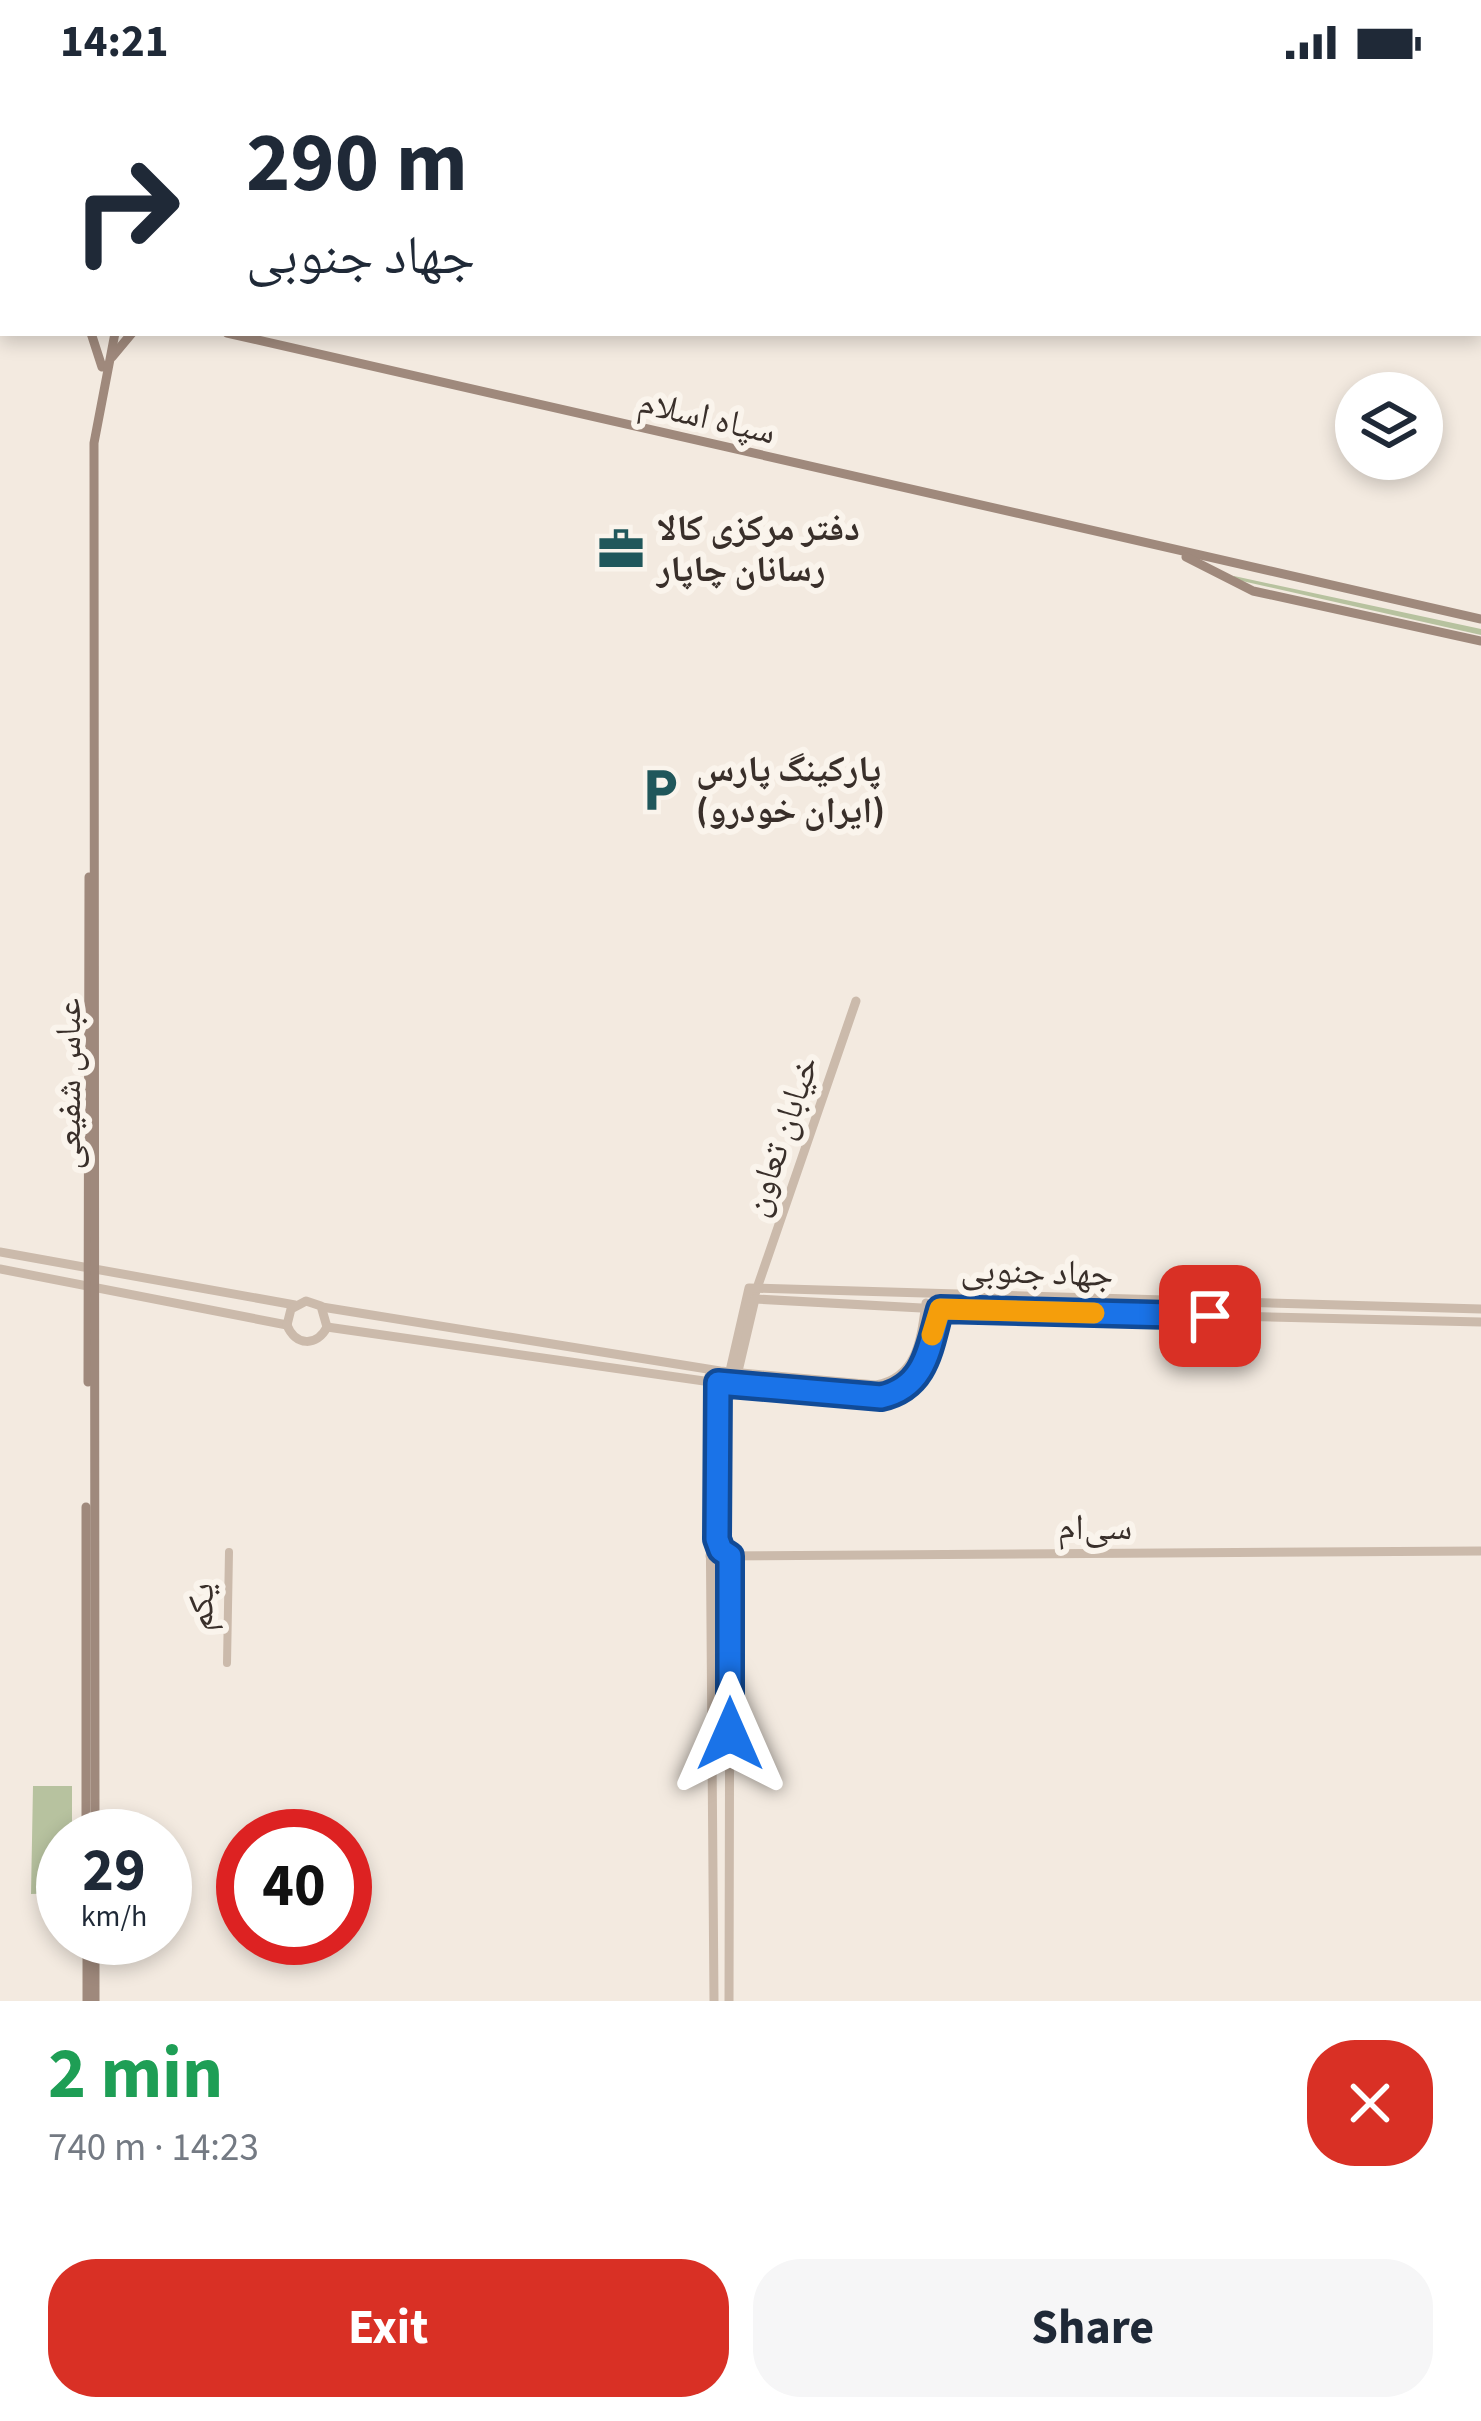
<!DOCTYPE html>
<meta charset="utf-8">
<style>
body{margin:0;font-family:"Source Sans 3","Noto Naskh Arabic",sans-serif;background:#f6f6f7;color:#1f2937;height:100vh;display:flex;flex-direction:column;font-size:45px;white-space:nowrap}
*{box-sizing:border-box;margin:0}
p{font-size:39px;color:#747a83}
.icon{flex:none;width:66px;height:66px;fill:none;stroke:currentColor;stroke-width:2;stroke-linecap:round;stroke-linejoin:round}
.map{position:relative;height:1917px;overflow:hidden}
.drawer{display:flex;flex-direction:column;background:#fff;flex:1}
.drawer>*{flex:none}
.top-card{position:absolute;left:0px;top:0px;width:1482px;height:252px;box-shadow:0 6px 18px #0003;background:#fff;color:#1f2937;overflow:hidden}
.tools{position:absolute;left:1335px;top:288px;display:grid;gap:24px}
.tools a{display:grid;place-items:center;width:108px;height:108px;border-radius:50%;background:#fff;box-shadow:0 6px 18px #0003;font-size:60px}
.speed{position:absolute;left:36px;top:1725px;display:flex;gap:24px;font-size:60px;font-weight:700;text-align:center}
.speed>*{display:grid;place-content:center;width:156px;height:156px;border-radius:50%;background:#fff;box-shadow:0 6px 18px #0003;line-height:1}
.speed small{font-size:30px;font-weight:400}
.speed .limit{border:18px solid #d22;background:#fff;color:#111}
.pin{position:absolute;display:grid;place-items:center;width:102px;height:102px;color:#fff;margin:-51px;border-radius:24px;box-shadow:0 6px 18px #0006}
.me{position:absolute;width:132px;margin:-66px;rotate:0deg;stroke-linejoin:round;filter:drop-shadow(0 0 9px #0008)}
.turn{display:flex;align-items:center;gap:42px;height:252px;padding:0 48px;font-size:54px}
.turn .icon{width:156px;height:156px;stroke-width:2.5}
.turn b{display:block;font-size:84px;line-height:102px}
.round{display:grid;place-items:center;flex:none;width:126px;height:126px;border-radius:48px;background:#f6f6f7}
.head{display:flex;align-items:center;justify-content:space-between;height:204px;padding:0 48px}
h1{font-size:72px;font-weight:700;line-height:90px;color:#1e9e55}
.button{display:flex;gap:24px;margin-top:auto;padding:24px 48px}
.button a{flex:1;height:138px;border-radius:48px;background:#d93025;color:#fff;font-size:48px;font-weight:700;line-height:138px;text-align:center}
.button a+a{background:#f6f6f7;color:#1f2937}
.status{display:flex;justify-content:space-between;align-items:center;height:84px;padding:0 60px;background:#fff;direction:ltr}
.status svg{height:33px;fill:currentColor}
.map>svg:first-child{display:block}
.green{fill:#b7c29f}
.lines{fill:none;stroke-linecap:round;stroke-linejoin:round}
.canal{stroke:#7faeb0;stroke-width:9}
.minor{stroke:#cbbaab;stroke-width:8}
.tertiary{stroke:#cbbaab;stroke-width:9}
.secondary{stroke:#9f897c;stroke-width:9}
.route-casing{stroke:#114b97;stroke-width:30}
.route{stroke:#1a73e8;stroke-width:21}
.slow{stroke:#f59e0b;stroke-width:21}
.labels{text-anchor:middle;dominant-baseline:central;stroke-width:12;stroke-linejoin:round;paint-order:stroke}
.street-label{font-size:36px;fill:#392f2a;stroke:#faf4ec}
.poi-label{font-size:36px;font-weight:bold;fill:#392f2a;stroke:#faf4ec;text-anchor:start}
</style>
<div class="status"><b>14:21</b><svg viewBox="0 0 49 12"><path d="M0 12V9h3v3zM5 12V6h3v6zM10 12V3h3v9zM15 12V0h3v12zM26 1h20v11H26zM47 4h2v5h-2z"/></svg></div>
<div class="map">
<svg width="1481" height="1917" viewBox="0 0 1481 1917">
<rect width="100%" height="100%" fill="#f3eae0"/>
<g class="green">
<polygon points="1234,492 1481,545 1481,551 1233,495"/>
<polygon points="33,1702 72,1702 72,1752 63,1752 63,1809 31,1810"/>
</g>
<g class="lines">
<g class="canal">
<polyline points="817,0 826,3"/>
<polyline points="1479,167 1481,167"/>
</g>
<polyline class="minor" points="227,1579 229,1468"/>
<g class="tertiary">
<polyline points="0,1168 295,1221"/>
<polyline points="0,1185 287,1241"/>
<polyline points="755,1210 856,917"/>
<path d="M322,1223l398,64 156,14c41,-7 45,-45 50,-82"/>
<polyline points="287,1241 291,1225 306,1217 321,1222 327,1243"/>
<path d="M287,1241c8,21 30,22 40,2"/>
<path d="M327,1243l391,56 163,14c44,-9 53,-53 59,-93"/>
<polyline points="709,1292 714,1917"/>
<polyline points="718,1298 717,1455 721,1466 730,1472 729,1917"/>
<polyline points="727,1300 749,1204 1481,1225"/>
<polyline points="735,1300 755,1215 940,1225 1481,1238"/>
<polyline points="710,1472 1481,1467"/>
</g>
<g class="secondary">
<polyline points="0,198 3,198"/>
<polyline points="91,249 102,283"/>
<polyline points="227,249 1481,535"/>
<polyline points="112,273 132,249"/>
<polyline points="1186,473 1253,507 1481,557"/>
<polyline points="88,1298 89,793"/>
<polyline points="86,1752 86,1423"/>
<polyline points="95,1752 94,359 115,249"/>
<polyline points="87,1854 87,1917"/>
<polyline points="95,1854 95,1917"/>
</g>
</g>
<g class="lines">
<g class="route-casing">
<path id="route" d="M730,1650v-178l-9,-6 -4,-11 1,-156 163,14c45,-10 48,-49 59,-88l270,7"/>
</g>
<use href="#route" class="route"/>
<polyline class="slow" points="932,1251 940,1225 1094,1229"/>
</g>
<defs>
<g id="office-bare" transform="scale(3.6)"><path d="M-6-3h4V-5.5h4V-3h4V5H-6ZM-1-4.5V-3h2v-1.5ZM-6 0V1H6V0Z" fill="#20575b" stroke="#faf4ec" stroke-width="2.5" paint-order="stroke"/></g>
<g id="parking-bare" transform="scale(3.6)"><path d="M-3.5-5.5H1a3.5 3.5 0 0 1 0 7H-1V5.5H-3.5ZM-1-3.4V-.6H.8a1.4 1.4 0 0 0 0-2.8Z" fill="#20575b" stroke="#faf4ec" stroke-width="2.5" paint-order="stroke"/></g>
</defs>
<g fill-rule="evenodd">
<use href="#office-bare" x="621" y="465"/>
<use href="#parking-bare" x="660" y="706"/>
</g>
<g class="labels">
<g class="street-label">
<text transform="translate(707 333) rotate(13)">سپاه اسلام</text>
<text transform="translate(68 1000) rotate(-90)">عباس شفیعی</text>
<text transform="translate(781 1052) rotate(-71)">خیابان تعاون</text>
<text transform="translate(1037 1188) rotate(2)">جهاد جنوبی</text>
<text x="1095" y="1443">سی‌ام</text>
<text transform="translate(201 1523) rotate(-89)">یکم</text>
</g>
<g class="poi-label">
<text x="657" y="444">دفتر مرکزی کالا<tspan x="657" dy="41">رسانان چاپار</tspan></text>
<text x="696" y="685">پارکینگ پارس<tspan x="696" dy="41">(ایران خودرو)</tspan></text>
</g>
</g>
</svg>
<div class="tools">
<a><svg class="icon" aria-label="layers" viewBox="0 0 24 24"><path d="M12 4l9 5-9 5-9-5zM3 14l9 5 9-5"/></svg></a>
</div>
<div class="speed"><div>29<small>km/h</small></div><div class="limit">40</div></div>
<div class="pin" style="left:1210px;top:1232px;background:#d93025"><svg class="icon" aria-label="arrive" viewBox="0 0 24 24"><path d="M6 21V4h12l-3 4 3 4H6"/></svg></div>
<svg class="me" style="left:730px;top:1650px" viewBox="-20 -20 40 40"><path d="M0-17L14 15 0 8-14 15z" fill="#1a73e8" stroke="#fff" stroke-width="4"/></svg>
<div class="top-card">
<div class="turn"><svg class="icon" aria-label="right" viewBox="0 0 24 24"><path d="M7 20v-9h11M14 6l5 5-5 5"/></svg><div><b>290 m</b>جهاد جنوبی</div></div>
</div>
</div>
<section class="drawer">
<div class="head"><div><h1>2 min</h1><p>740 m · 14:23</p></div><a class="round" style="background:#d93025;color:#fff"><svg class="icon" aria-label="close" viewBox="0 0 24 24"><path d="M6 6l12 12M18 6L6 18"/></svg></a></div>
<div class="button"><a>Exit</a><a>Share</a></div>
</section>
